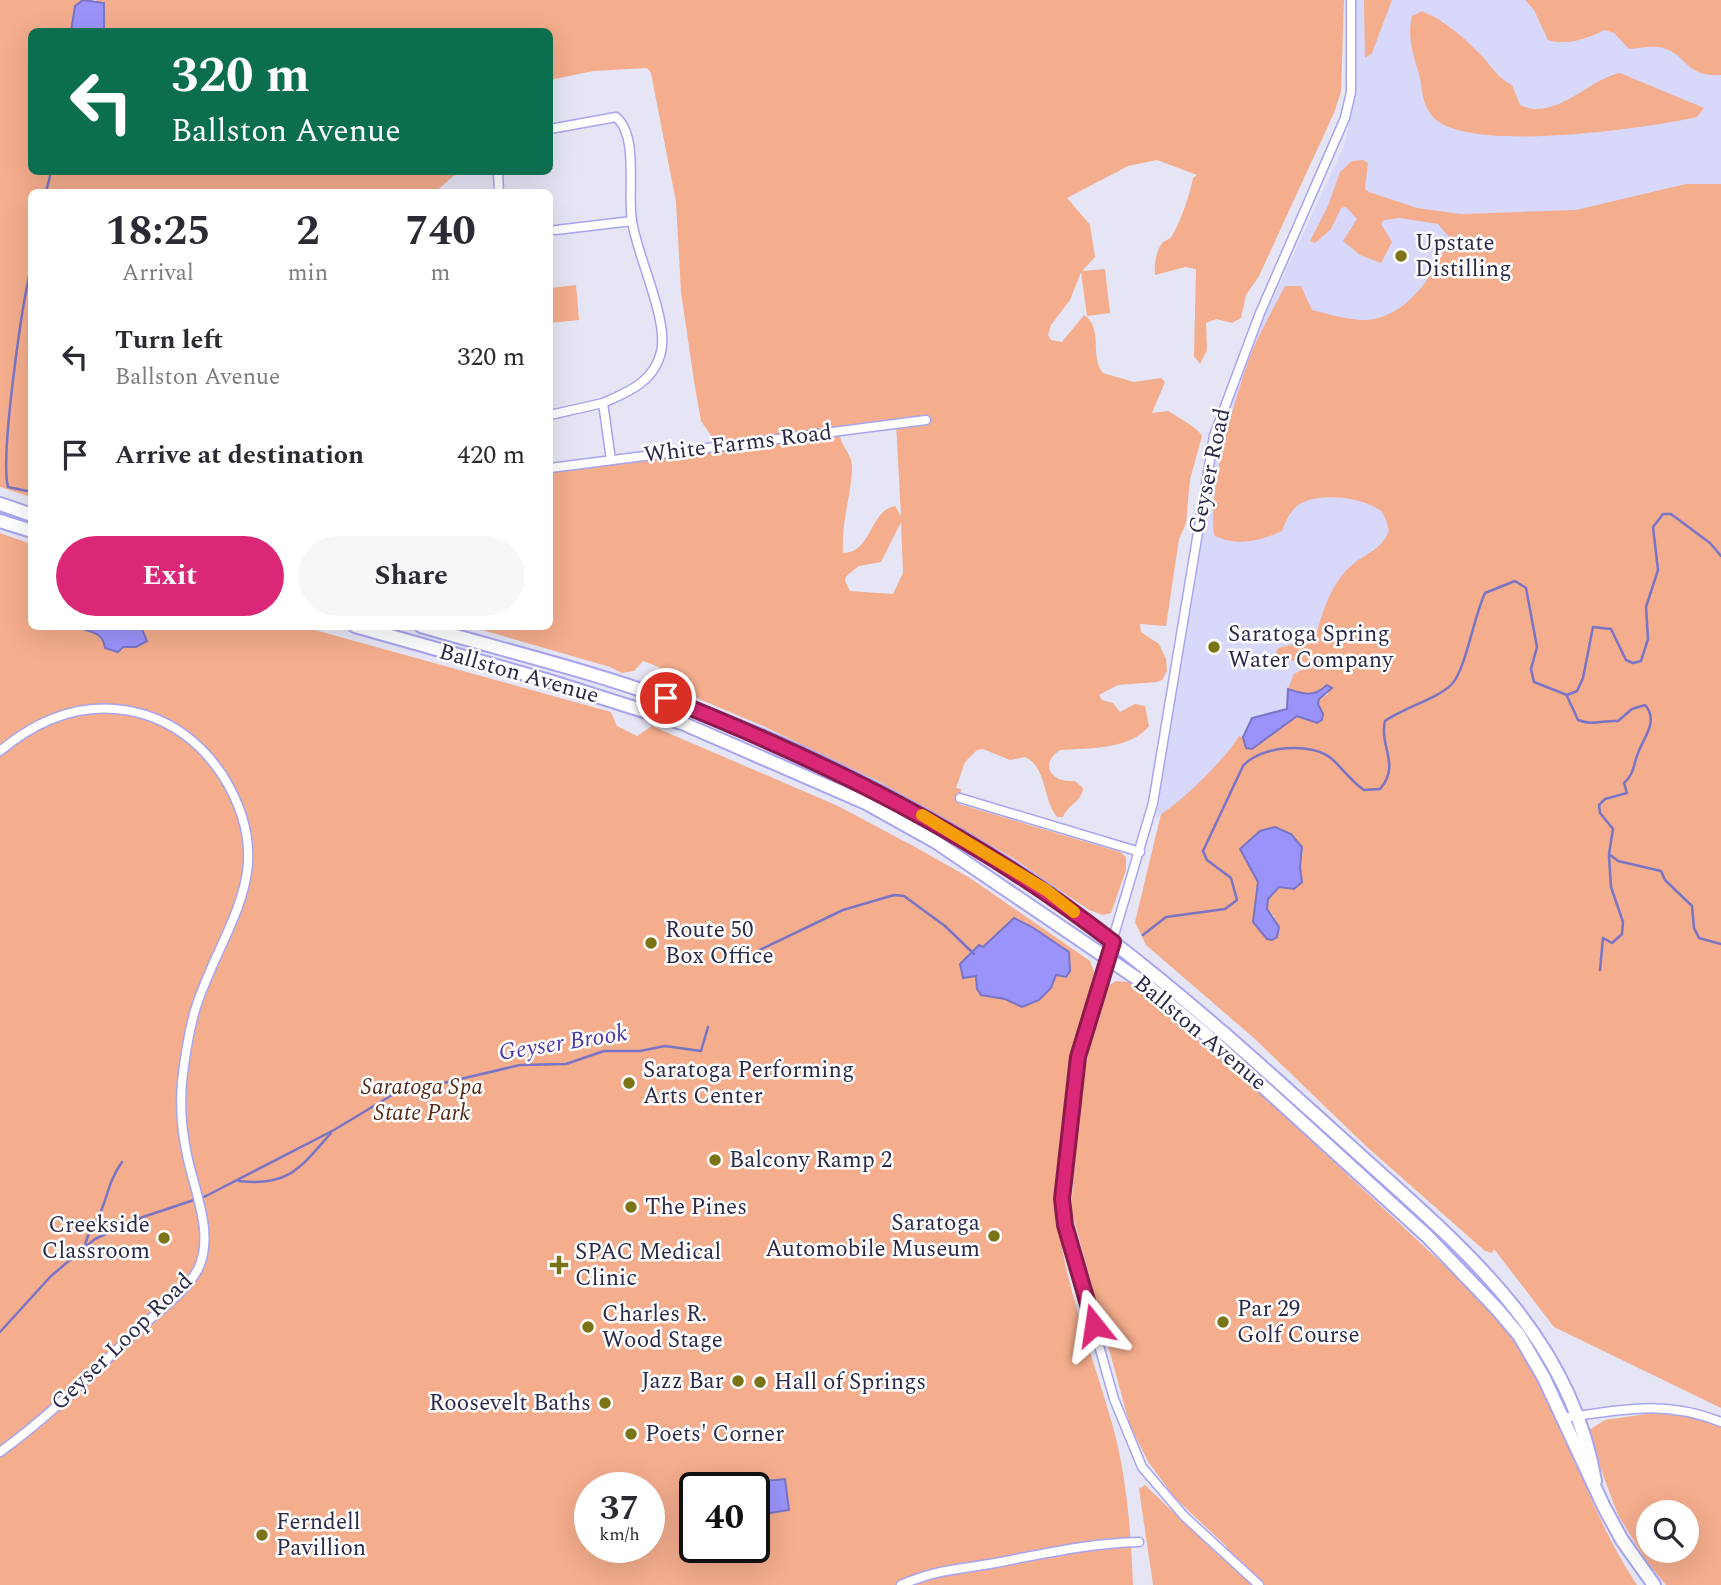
<!DOCTYPE html>
<style>
body{margin:0;font-family:Spectral,serif;background:#f7f7f7;color:#2b2b33;height:100vh;display:flex;flex-direction:column;font-size:26px;white-space:nowrap}
*{box-sizing:border-box;margin:0}
p{font-size:23px;color:#7c7c81}
.icon{flex:none;width:38px;height:38px;fill:none;stroke:currentColor;stroke-width:2;stroke-linecap:round;stroke-linejoin:round}
.map{position:relative;flex:1;overflow:hidden}
.drawer{position:absolute;left:28px;top:189px;width:525px;height:441px;display:flex;flex-direction:column;background:#fff;border-radius:10px;box-shadow:0 7px 28px #0002}
.drawer>*{flex:none}
.banner{position:absolute;left:28px;top:28px;width:525px;height:147px;border-radius:10px;box-shadow:0 7px 28px #0002;background:#0b6e4f;color:#fff;overflow:hidden}
.buttons{position:absolute;left:1636px;top:1500px;display:grid;gap:14px}
.buttons a{display:grid;place-items:center;width:63px;height:63px;border-radius:50%;background:#fff;box-shadow:0 7px 28px #0002;font-size:35px}
.speed{position:absolute;left:574px;top:1472px;display:flex;gap:14px;font-size:35px;font-weight:700;text-align:center}
.speed>*{display:grid;place-content:center;width:91px;height:91px;border-radius:50%;background:#fff;box-shadow:0 7px 28px #0002;line-height:1}
.speed small{font-size:18px;font-weight:400}
.speed .limit{border:4px solid #111;border-radius:10px;background:#fff;color:#111}
.pin{position:absolute;display:grid;place-items:center;width:60px;height:60px;color:#fff;margin:-30px;border:4px solid #fff;border-radius:50%;box-shadow:0 2px 7px #0007}
.me{position:absolute;width:77px;margin:-38px;rotate:345deg;stroke-linejoin:round;filter:drop-shadow(0 0 5px #0008)}
.turn{display:flex;align-items:center;gap:24px;height:147px;padding:0 28px;font-size:32px}
.turn .icon{width:91px;height:91px;stroke-width:2.5}
.turn b{display:block;font-size:49px;line-height:60px}
.eta{display:flex;justify-content:space-evenly;align-items:center;height:119px;text-align:center}
.eta b{font-size:42px;font-weight:700;line-height:49px}
.action{display:flex;gap:14px;margin-top:auto;padding:14px 28px}
.action a{flex:1;height:80px;border-radius:42px;background:#db2777;color:#fff;font-size:28px;font-weight:700;line-height:80px;text-align:center}
.action a+a{background:#f7f7f7;color:#2b2b33}
ul{padding:0;list-style:none}
li{display:flex;align-items:center;gap:21px;height:98px;padding:0 28px}
li div{flex:1}
li b{display:block;font-size:26px}
li em{font-style:normal}
.map>svg:first-child{display:block}
.built{fill:#d8d8fb}
.green{fill:#f4ad8d;fill-rule:evenodd}
.water{fill:#9a94fa;stroke:#7974c5;stroke-width:2}
.lines{fill:none;stroke-linecap:round;stroke-linejoin:round}
.stream{stroke:#7974c5;stroke-width:2.5}
.minor-casing{stroke:#a7a5f0;stroke-width:11}
.highway-casing{stroke:#a7a5f0;stroke-width:16}
.minor{stroke:#fff;stroke-width:8}
.highway{stroke:#fff;stroke-width:12}
.route-casing{stroke:#8e194d;stroke-width:18}
.route{stroke:#db2777;stroke-width:12}
.slow{stroke:#f59e0b;stroke-width:12}
.poi-dot{fill:#7b7417;stroke:#fff;stroke-width:2.5}
.labels{text-anchor:middle;dominant-baseline:central;stroke-width:5;stroke-linejoin:round;paint-order:stroke}
.poi-label{font-size:23px;fill:#2c2a48;stroke:#fff;text-anchor:start}
.street-label{font-size:23px;fill:#2c2a48;stroke:#fff}
.park-label{font-size:23px;font-style:italic;fill:#562b17;stroke:#fff}
.water-label{font-size:24px;font-style:italic;fill:#4c37ac;stroke:#fff}
</style>
<div class="map">
<svg width="1721" height="1585" viewBox="0 0 1721 1585">
<rect width="100%" height="100%" fill="#e5e5f5"/>
<polygon class="built" points="1356,0 1721,0 1721,430 1359,638 1181,811 1156,817 1223,419 1235,380 1345,144 1357,83"/>
<g class="green">
<polygon points="0,0 83,0 75,7 71,31 32,32 32,172 458,172 435,192 32,192 31,497 0,487"/>
<path d="M96,0h1248l-3,92 -7,21 -75,163 -13,19 -5,23 -9,5 -16,-4 -10,4 1,27 -7,14 -6,-8 2,-87 -11,-2 -30,8c-1,-10 1,-25 8,-33 3,-2 7,-3 9,-6 9,-15 18,-42 21,-58l4,-3 -40,-15 -29,6 -61,32 23,27 5,32 -13,14 23,-2 5,44 -23,3 -6,-44 -11,28 -19,25 -3,10 3,5 11,2 22,-27c20,13 5,41 19,58l31,9 27,-4 4,4 -13,31 16,-2c8,5 30,17 34,25l-12,43 -4,44 -7,16 -13,87 -26,-2 1,8 18,12 7,15 1,12 -5,9 -5,2 -39,3 -19,10 3,5 11,3 7,9 15,-8 10,2 4,20c-19,24 -60,22 -89,24 -22,15 -8,33 15,31l8,7c-1,14 -15,16 -20,29h-6c-14,-17 -10,-50 -32,-60l-15,3 -27,-11 -6,1 -12,12 -9,26 5,1 -2,15 161,48 6,5v13l-15,43 -8,2 -14,-5 -76,-52 -133,-76 -117,-56 -71,-30 -25,-7 -7,-9 -1,-13 -16,-6 -9,10 -12,2 -12,-6 -138,-40 78,-1v-155l108,-13 46,-7 13,-7 -16,-23 -7,-40 -13,-89 -5,-90 -25,-129 -4,-5 -54,3 -43,9v-48l-446,-1zM875,421l21,1 5,94 -6,-10c-26,5 -23,47 -52,47 -2,-33 9,-58 9,-88 -1,-14 -15,-22 -12,-36zM901,522l2,51 -10,21 -43,-3 -5,-10 1,-5 13,-10 22,-4z"/>
<polygon points="1364,0 1392,0 1372,53 1365,58"/>
<path d="M1525,0h196v75c-37,2 -33,-20 -58,-27 -11,-3 -23,0 -34,1l-15,-16 -10,-3c-16,9 -39,16 -56,10l-14,-30z"/>
<path d="M1422,11c20,8 43,27 58,43 11,11 17,24 32,31l8,20c36,17 68,-26 100,-32l84,35 -7,9c-48,11 -228,37 -263,1 -13,-14 -11,-28 -15,-44 -6,-20 -12,-37 -7,-58z"/>
<path d="M1363,160l5,3 -3,26 4,3 48,16 44,6 115,-4 110,-26h35v1224l-167,-81 -60,-78 -2,4 -7,-2 -118,-104 -112,-108 -109,-94 -11,-23 26,-108c22,-13 66,-57 78,-78l4,1 3,11 51,-33 20,7 6,-8 -5,-9 1,-6 9,-5 -1,-9c-14,13 -23,9 -39,4l6,-15 15,-8 -3,-4 -21,-2 -9,-7 2,-5 37,-9c7,-26 16,-57 38,-75 15,-12 27,-13 36,-33 -2,-6 -3,-15 -8,-20 -18,-14 -62,-19 -81,-7 -10,6 -14,17 -18,27 -21,10 -48,16 -68,4 -6,-47 19,-130 35,-176 9,-25 24,-49 36,-73h16l11,24c16,4 33,9 50,10 42,1 75,-46 87,-83l-11,-13 -38,-6 -16,2 -3,4 11,18 -11,21 -21,-8 -17,-14 14,-22 -11,-12 -5,1 -10,21 -16,14 -5,-2 18,-35 12,-34 12,-11zM1303,852l-3,15 -32,32 -1,10 8,8 -14,13 -8,-8 5,-40 -4,-9z"/>
<polygon points="576,285 579,320 550,323 550,288"/>
<path d="M0,533l31,11 1,82 272,1 307,85 6,14 20,10 15,-10 186,80 77,41 55,31 120,83 4,11c-17,74 -39,153 -37,230 1,67 38,159 56,225 14,51 18,106 20,158h-1133zM590,1488h59v59h-59zM695,1488h59v59h-59z"/>
<path d="M1116,981l13,1 131,111 217,203c22,26 44,52 60,82 36,68 57,143 100,207h-484l-14,-96 6,-4 75,72 7,-10 -52,-49 -26,-35 -19,-37 -59,-217 10,-125 21,-87 3,-9z"/>
<path d="M1653,1413l45,4 23,6v162h-55l-19,-23 -29,-47 -30,-80 1,-5 16,-10zM1648,1512h39v38h-39z"/>
</g>
<g class="water">
<polygon points="83,0 104,3 104,31 71,31 75,6"/>
<path d="M78,627h63l6,14 -11,6h-13l-5,5 -13,-4c-2,-17 -15,-15 -27,-21z"/>
<path d="M1327,685l5,3 -13,11 -1,5 5,10 -1,6 -5,3 -20,-7 -45,33 -6,-1 -3,-11 9,-19 35,-9 1,-20c16,5 25,9 39,-4z"/>
<polygon points="1275,827 1291,834 1302,847 1300,867 1302,882 1294,889 1279,887 1268,899 1267,909 1279,927 1277,937 1272,940 1267,939 1253,922 1258,882 1240,849 1260,831"/>
<polygon points="1014,918 1032,927 1069,952 1070,971 1066,977 1056,975 1051,988 1039,1000 1022,1007 1005,999 981,995 977,989 976,976 963,978 960,964 979,945 983,947"/>
<polygon points="785,1479 789,1510 758,1515 753,1482"/>
</g>
<g class="lines">
<g class="stream">
<polyline points="46,192 51,172"/>
<path d="M32,264c-10,38 -32,192 -24,223l24,5"/>
<path d="M1567,696l11,24c15,6 25,0 40,1l14,-12 13,-4c14,16 -1,32 -7,48 -5,12 -3,20 -14,30l3,10 -22,6 -6,6 1,8 13,16 -4,25 9,7 43,10 4,9 27,26 2,22 5,10 22,6"/>
<path d="M1143,935l23,-18 59,-8 12,-9 -6,-22 -24,-18 -4,-9 40,-85c17,-20 69,-25 89,-7 11,10 19,22 32,31l16,-1c21,-24 -1,-42 5,-68 18,-13 54,-23 67,-37 14,-16 22,-68 33,-91l30,-12 11,7 11,59 -6,22 3,13 33,13 10,-4 6,-13 10,-51 18,2 15,31 7,3 8,-2 7,-22 -2,-32 12,-37 -5,-43 10,-13h8l39,29 11,13"/>
<polyline points="747,956 843,910 894,895 904,896 945,926 974,954"/>
<polyline points="1600,970 1603,938 1612,943 1622,934 1623,922 1611,887 1609,856"/>
<path d="M239,1181c50,6 62,-14 92,-48"/>
<path d="M85,1247c1,-13 8,-18 13,-29 10,-21 10,-36 24,-56"/>
<polyline points="0,1332 51,1276 95,1239 140,1218 206,1196 334,1130 392,1095 520,1065 566,1064 604,1051 640,1051 665,1046 701,1051 708,1027"/>
</g>
<g class="minor-casing">
<g id="minor">
<path d="M550,129l66,-12c23,19 11,75 16,104 5,35 37,99 29,131 -7,30 -33,40 -58,51l8,57"/>
<polyline points="498,172 499,192"/>
<polyline points="556,230 632,221"/>
<polyline points="550,415 603,403"/>
<polyline points="550,468 926,420"/>
<path d="M0,751c43,-36 91,-53 146,-36 34,11 58,32 77,61 57,92 4,142 -26,228 -8,24 -12,52 -15,78 -2,24 0,50 5,73 7,35 28,80 11,114 -12,23 -41,43 -59,60 -45,42 -89,87 -139,123"/>
<polyline points="960,798 1140,852"/>
<path d="M1563,1418c58,-8 101,-19 158,4"/>
<path d="M901,1585c36,-16 57,-15 94,-22 48,-9 95,-20 144,-21"/>
<polyline points="1259,1585 1184,1516 1142,1467 1114,1399 1065,1225 1062,1199 1069,1116 1078,1057 1153,803 1214,436 1260,313 1345,118 1351,92 1351,0"/>
</g>
</g>
<g class="highway-casing">
<g id="highway">
<polyline points="0,504 32,515"/>
<polyline points="0,521 32,531"/>
<polyline points="355,626 546,680 682,723 866,803 936,842 1148,986 1202,1031 1427,1236 1497,1309 1519,1335 1544,1378 1604,1507 1622,1540 1654,1585"/>
<path d="M421,626c82,24 166,44 246,73 132,47 261,112 377,190 23,16 44,34 66,51 89,68 170,143 252,217 103,93 208,179 233,324"/>
</g>
</g>
<use href="#minor" class="minor"/>
<use href="#highway" class="highway"/>
</g>
<g class="lines">
<g class="route-casing">
<path id="route" d="M666,698c162,65 308,136 447,244l-35,115 -16,142 3,26 29,100"/>
</g>
<use href="#route" class="route"/>
<polyline class="slow" points="922,815 1046,890 1074,912"/>
</g>
<g class="poi-dot">
<circle cx="1401" cy="256" r="7"/>
<circle cx="1214" cy="647" r="7"/>
<circle cx="651" cy="943" r="7"/>
<circle cx="629" cy="1083" r="7"/>
<circle cx="715" cy="1160" r="7"/>
<circle cx="631" cy="1207" r="7"/>
<circle cx="994" cy="1236" r="7"/>
<circle cx="164" cy="1238" r="7"/>
<path d="M555.5 1254.5h7v7h7v7h-7v7h-7v-7h-7v-7h7z"/>
<circle cx="1223" cy="1322" r="7"/>
<circle cx="588" cy="1327" r="7"/>
<circle cx="738" cy="1381" r="7"/>
<circle cx="760" cy="1382" r="7"/>
<circle cx="605" cy="1403" r="7"/>
<circle cx="631" cy="1434" r="7"/>
<circle cx="262" cy="1535" r="7"/>
</g>
<g class="labels">
<g class="poi-label">
<text x="1415" y="243">Upstate<tspan x="1415" dy="26">Distilling</tspan></text>
<text x="1228" y="634">Saratoga Spring<tspan x="1228" dy="26">Water Company</tspan></text>
<text x="665" y="930">Route 50<tspan x="665" dy="26">Box Office</tspan></text>
<text x="643" y="1070">Saratoga Performing<tspan x="643" dy="26">Arts Center</tspan></text>
<text x="729" y="1160">Balcony Ramp 2</text>
<text x="645" y="1207">The Pines</text>
<text x="980" y="1223" text-anchor="end">Saratoga<tspan x="980" dy="26">Automobile Museum</tspan></text>
<text x="150" y="1225" text-anchor="end">Creekside<tspan x="150" dy="26">Classroom</tspan></text>
<text x="575" y="1252">SPAC Medical<tspan x="575" dy="26">Clinic</tspan></text>
<text x="1237" y="1309">Par 29<tspan x="1237" dy="26">Golf Course</tspan></text>
<text x="602" y="1314">Charles R.<tspan x="602" dy="26">Wood Stage</tspan></text>
<text x="724" y="1381" text-anchor="end">Jazz Bar</text>
<text x="774" y="1382">Hall of Springs</text>
<text x="591" y="1403" text-anchor="end">Roosevelt Baths</text>
<text x="645" y="1434">Poets' Corner</text>
<text x="276" y="1522">Ferndell<tspan x="276" dy="26">Pavillion</tspan></text>
</g>
<g class="street-label">
<text transform="translate(738 444) rotate(-7)">White Farms Road</text>
<text transform="translate(1210 471) rotate(-78)">Geyser Road</text>
<text transform="translate(519 674) rotate(16)">Ballston Avenue</text>
<text transform="translate(1200 1033) rotate(40)">Ballston Avenue</text>
<text transform="translate(122 1342) rotate(-44)">Geyser Loop Road</text>
</g>
<g class="park-label">
<text x="422" y="1087">Saratoga Spa<tspan x="422" dy="26">State Park</tspan></text>
</g>
<g class="water-label">
<text transform="translate(563 1043) rotate(-9)">Geyser Brook</text>
</g>
</g>
</svg>
<div class="buttons">
<a><svg class="icon" aria-label="search" viewBox="0 0 24 24"><circle cx="10" cy="10" r="6"/><path d="M15 15l6 6"/></svg></a>
</div>
<div class="speed"><div>37<small>km/h</small></div><div class="limit">40</div></div>
<div class="pin" style="left:666px;top:698px;background:#d93025"><svg class="icon" aria-label="arrive" viewBox="0 0 24 24"><path d="M6 21V4h12l-3 4 3 4H6"/></svg></div>
<svg class="me" style="left:1094px;top:1325px" viewBox="-20 -20 40 40"><path d="M0-17L14 15 0 8-14 15z" fill="#db2777" stroke="#fff" stroke-width="4"/></svg>
<div class="banner">
<div class="turn"><svg class="icon" aria-label="left" viewBox="0 0 24 24"><path d="M17 20v-9H6M10 6l-5 5 5 5"/></svg><div><b>320 m</b>Ballston Avenue</div></div>
</div>
<section class="drawer">
<div class="eta">
<div><b>18:25</b><p>Arrival</p></div>
<div><b>2</b><p>min</p></div>
<div><b>740</b><p>m</p></div>
</div>
<ul>
<li><svg class="icon" aria-label="left" viewBox="0 0 24 24"><path d="M17 20v-9H6M10 6l-5 5 5 5"/></svg><div><b>Turn left</b><p>Ballston Avenue</p></div><em>320 m</em></li>
<li><svg class="icon" aria-label="arrive" viewBox="0 0 24 24"><path d="M6 21V4h12l-3 4 3 4H6"/></svg><div><b>Arrive at destination</b></div><em>420 m</em></li>
</ul>
<div class="action"><a>Exit</a><a>Share</a></div>
</section>
</div>
